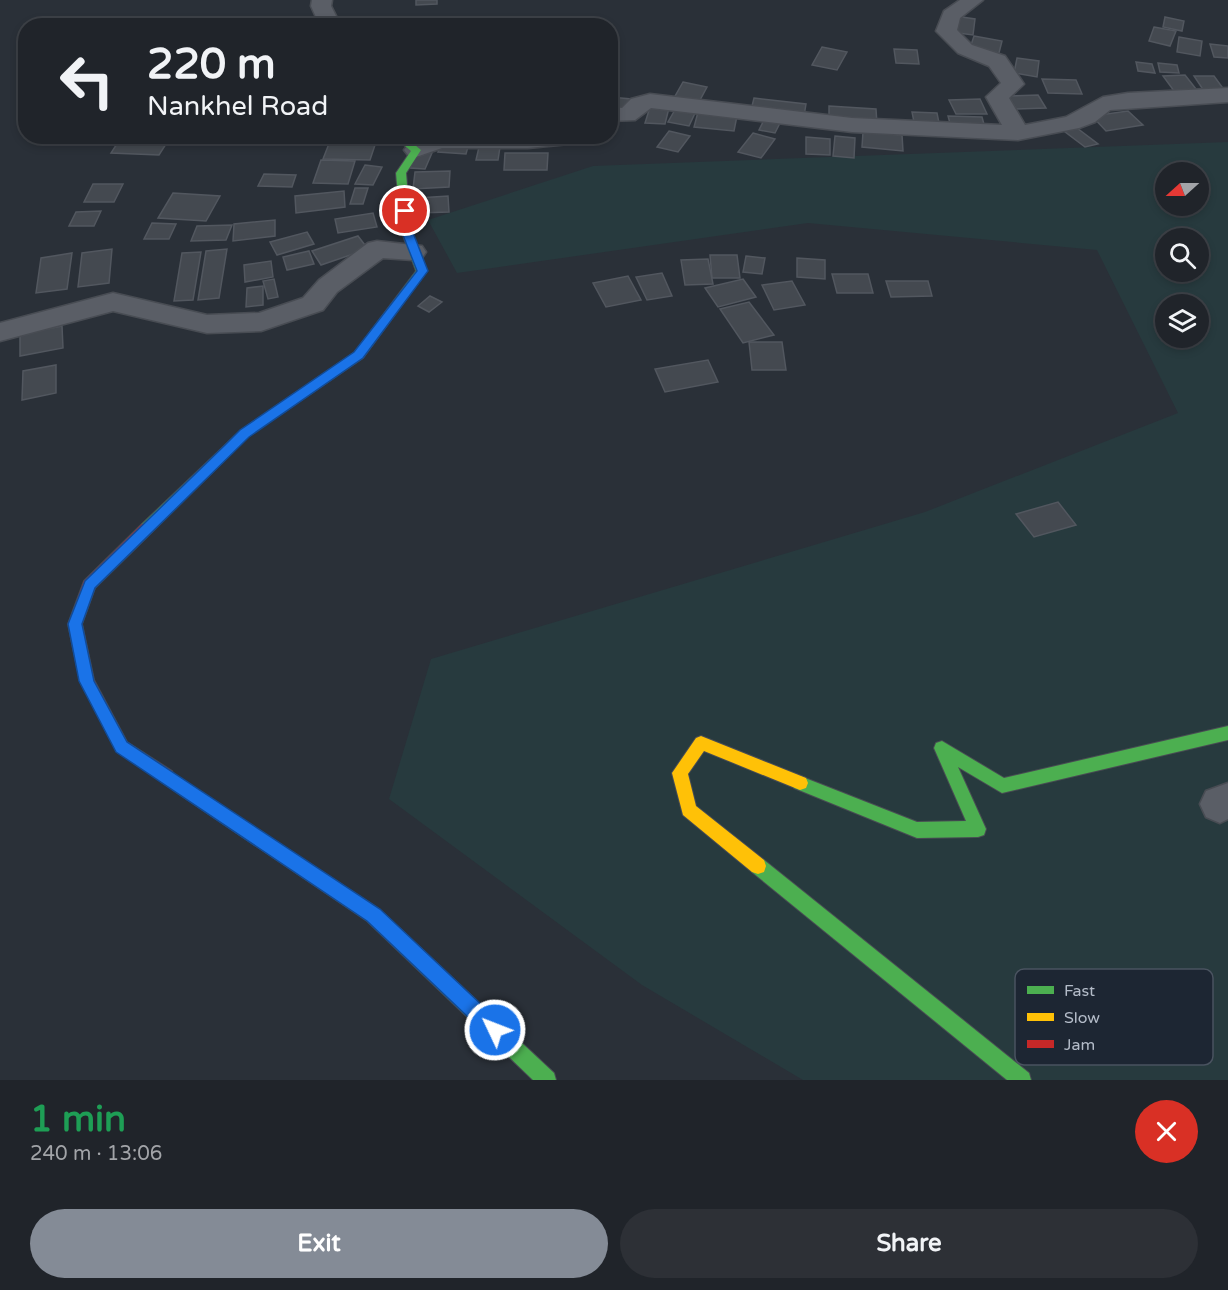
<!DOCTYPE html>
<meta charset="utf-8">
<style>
body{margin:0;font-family:"Varela Round",sans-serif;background:#2d3036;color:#f1f3f6;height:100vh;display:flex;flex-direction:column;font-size:22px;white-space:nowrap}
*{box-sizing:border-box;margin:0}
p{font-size:20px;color:#a2a4a8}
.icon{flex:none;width:33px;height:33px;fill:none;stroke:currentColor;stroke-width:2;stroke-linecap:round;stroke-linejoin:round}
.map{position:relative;height:1080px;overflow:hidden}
.sheet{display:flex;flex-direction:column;background:#20242a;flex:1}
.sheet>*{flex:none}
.hud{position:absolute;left:18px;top:18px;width:600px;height:126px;border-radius:24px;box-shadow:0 3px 9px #0003,0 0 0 2px #3d4147;background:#20242a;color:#f1f3f6;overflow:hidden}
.needle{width:39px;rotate:249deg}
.buttons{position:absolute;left:1155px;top:162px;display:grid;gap:12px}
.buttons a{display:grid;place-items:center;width:54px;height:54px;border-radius:50%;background:#20242a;box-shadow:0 3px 9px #0003,0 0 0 2px #3d4147;font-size:30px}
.pin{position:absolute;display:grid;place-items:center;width:51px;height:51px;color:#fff;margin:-26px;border:3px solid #fff;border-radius:50%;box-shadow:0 2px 6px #0007}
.me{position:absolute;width:66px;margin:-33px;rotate:313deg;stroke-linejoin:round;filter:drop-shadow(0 0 4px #0008)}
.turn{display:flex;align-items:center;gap:21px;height:126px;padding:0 30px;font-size:27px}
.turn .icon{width:78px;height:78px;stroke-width:2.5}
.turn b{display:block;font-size:42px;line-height:51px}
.round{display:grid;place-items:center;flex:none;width:63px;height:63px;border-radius:32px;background:#2d3036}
.head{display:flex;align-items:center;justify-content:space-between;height:102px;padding:0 30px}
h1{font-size:36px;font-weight:700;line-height:45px;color:#1e9e55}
.cta{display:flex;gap:12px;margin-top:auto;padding:12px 30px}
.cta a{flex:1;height:69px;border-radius:36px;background:#848b96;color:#fff;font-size:24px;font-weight:700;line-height:69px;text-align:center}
.cta a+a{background:#2d3036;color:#f1f3f6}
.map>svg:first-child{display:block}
.green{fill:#273a3e;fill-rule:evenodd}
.building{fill:#444950;stroke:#52575f;stroke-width:1.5}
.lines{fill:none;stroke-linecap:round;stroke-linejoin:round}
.street-casing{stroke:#484c53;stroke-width:3}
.fast-casing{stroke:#484c53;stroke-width:2}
.slow-casing{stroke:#484c53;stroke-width:2}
.jam-casing{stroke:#484c53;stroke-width:2}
.street{fill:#5a5e66;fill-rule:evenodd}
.fast{fill:#4caf50;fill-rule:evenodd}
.slow{fill:#ffc107;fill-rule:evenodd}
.jam{fill:#c62828;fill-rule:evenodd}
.route{fill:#1a73e8;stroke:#114b97;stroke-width:1.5}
.key{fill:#1d2633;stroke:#4a5360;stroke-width:1.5}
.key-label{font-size:16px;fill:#b4bcc9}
</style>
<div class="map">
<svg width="1228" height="1080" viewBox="0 0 1228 1080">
<rect width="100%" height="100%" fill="#2a3038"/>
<path class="green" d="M1228,142v938h-425l-161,-95 -253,-186 42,-140 494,-147 253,-99 -81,-163 -289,-27 -351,50 -29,-53 165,-54zM1166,172h32v34h-32zM1166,238h32v34h-32zM1166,304h32v34h-32z"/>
<g class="building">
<polygon points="416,0 437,0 437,4 416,5"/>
<polygon points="955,16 975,19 973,35 951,32"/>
<polygon points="1165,17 1184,21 1182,31 1163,27"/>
<polygon points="1154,27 1176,31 1170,46 1149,41"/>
<polygon points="974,36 1002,41 999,53 970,48"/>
<polygon points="1179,37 1202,41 1200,56 1177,52"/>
<polygon points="1210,44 1228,46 1228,58 1214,57"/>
<polygon points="822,47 847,52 837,70 812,65"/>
<polygon points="894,49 917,50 919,64 896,63"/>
<polygon points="1017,58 1039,61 1037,77 1014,73"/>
<polygon points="1136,62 1152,64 1155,73 1138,71"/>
<polygon points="1158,63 1177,65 1179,73 1160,72"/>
<polygon points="1185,75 1200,94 1177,95 1163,76"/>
<polygon points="1194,76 1214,76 1225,91 1204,91"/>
<polygon points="1042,79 1076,80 1082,94 1048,93"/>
<polygon points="683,82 707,87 699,102 674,98"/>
<polygon points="1038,95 1046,108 1016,109 1008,96"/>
<polygon points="610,97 631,99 626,112 610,111"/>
<polygon points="754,98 806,104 804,116 751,110"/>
<polygon points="980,99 987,114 956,114 949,100"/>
<polygon points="829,106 876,109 877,125 829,122"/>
<polygon points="650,107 669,108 665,124 645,123"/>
<polygon points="676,108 696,111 689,126 668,122"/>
<polygon points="1128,111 1143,125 1106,131 1092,116"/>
<polygon points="698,112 737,116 734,131 694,127"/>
<polygon points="912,112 937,113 940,128 915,127"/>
<polygon points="948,116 982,117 985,128 951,127"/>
<polygon points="765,118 781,121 775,133 759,130"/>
<polygon points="1073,125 1098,144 1085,147 1060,128"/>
<polygon points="669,131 690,136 678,152 657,147"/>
<polygon points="863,132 902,135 903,151 862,147"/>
<polygon points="753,133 775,139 761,158 738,152"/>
<polygon points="332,136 378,136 370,160 323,159"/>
<polygon points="835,136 855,138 854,158 833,156"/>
<polygon points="806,137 830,139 830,155 806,154"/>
<polygon points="120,139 168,141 159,155 111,153"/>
<polygon points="442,141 469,143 466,154 438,152"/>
<polygon points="479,147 500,147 498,160 476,160"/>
<polygon points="417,152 432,153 425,169 410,168"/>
<polygon points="505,153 548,153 547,170 504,170"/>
<polygon points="321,160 355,161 348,184 313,183"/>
<polygon points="365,165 382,167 373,185 355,184"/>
<polygon points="450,171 449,187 413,189 415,172"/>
<polygon points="264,174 296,175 292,187 258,186"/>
<polygon points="93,184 123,184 114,202 84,202"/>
<polygon points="355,188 368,188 363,204 350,204"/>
<polygon points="344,191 345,207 296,213 295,196"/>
<polygon points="173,193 220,196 206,221 158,218"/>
<polygon points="448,196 449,212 418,213 418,198"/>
<polygon points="101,211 94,226 69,226 76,212"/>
<polygon points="373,213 377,227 338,233 335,219"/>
<polygon points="275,220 275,236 233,241 234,224"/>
<polygon points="152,223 176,224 169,239 144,239"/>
<polygon points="232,225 226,240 191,241 197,226"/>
<polygon points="307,232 314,244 277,255 270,242"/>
<polygon points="358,236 368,249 321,265 312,251"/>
<polygon points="112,249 109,283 78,287 82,253"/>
<polygon points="227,249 219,298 198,300 206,251"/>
<polygon points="309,251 314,264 287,270 283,257"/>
<polygon points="201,252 193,300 174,301 182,253"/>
<polygon points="72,253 67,289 36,293 41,258"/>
<polygon points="710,255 737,255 740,278 712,278"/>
<polygon points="746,256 765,258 762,274 743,272"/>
<polygon points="797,258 825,260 825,279 797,277"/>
<polygon points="708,259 713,284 685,285 681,260"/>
<polygon points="271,261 273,277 245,282 244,265"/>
<polygon points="662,273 672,296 647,300 636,277"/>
<polygon points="832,274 868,274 873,293 837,293"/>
<polygon points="628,276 641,300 606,307 593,283"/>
<polygon points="274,279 278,297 268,299 263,281"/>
<polygon points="743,279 756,297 718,307 705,288"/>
<polygon points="792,281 805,305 774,310 762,285"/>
<polygon points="886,281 928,281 932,296 891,297"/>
<polygon points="263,286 263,305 246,307 247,288"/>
<polygon points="430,296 442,302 429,312 418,306"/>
<polygon points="749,302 774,335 743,343 720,309"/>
<polygon points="62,326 63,348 20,356 20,334"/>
<polygon points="749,342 782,342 786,370 752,370"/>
<polygon points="708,360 718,382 665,392 655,369"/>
<polygon points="56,365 56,393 22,400 23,371"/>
<polygon points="1058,502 1076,525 1034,537 1016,514"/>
</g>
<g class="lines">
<g class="street-casing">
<g id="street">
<polygon points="312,0 332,0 331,6 341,26 320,26 311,6"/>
<polygon points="960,0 983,0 960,18 957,30 972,45 1005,56 1024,84 1009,98 1025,125 1066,117 1103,97 1128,93 1228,88 1228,102 1110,110 1095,122 1079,128 1018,140 852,132 651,108 635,120 610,121 610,107 622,108 631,99 650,94 852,118 1002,125 986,97 1001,83 989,66 958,53 936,31 944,11"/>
<polygon points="430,136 590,136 587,141 579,143 528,148 442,148 416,157 408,155 404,150 408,145"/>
<polygon points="377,241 422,246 426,252 422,258 413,260 383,258 337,292 323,310 261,331 207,333 113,311 0,341 0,323 113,293 207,315 259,313 303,298 319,280 368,243"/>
<polygon points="1228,783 1228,819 1220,823 1206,817 1200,804 1206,791"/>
</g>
</g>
<g class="fast-casing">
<g id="fast">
<polygon points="393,136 404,136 421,150 406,173 411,230 427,271 363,358 249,436 152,532 142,532 140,528 142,524 241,430 355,352 416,271 401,230 396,173 411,151"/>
<polygon points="1228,726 1228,740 1002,793 958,767 986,829 984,835 978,837 917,838 794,788 792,783 794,778 800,776 917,822 966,821 934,748 936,743 942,741 1004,778"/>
<polygon points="166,769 379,909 554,1073 556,1080 533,1080 367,921 160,781 158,776 160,771"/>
<polygon points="758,858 764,860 1029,1073 1031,1080 1007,1080 752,872 750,866 752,860"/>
</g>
</g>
<g class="slow-casing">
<polygon id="slow" points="701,736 806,778 808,783 806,788 800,790 704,751 688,774 696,806 764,860 766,866 764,872 758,874 752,872 683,815 672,773 696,738"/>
</g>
<g class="jam-casing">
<polygon id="jam" points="147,523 152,524 154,528 152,532 95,588 82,624 94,680 127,742 172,771 174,776 172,781 166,783 117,752 80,681 68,624 84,581 142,524"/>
</g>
<use href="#street" class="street"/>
<use href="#fast" class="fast"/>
<use href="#slow" class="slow"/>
<use href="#jam" class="jam"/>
</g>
<polygon class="route" points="405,207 410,211 412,230 428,271 363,358 249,437 95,588 82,624 94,681 127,742 380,909 502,1024 504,1030 502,1037 495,1040 489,1037 367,921 116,752 79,681 68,624 85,581 225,445 240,430 354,352 417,271 401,230 399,211"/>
<rect x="1015" y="969" width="198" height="96" rx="9" class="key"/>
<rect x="1027" y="986" width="27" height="8" fill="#4caf50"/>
<rect x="1027" y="1013" width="27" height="8" fill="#ffc107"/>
<rect x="1027" y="1040" width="27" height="8" fill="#c62828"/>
<g class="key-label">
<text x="1064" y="996">Fast</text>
<text x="1064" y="1023">Slow</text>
<text x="1064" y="1050">Jam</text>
</g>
</svg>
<div class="buttons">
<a><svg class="needle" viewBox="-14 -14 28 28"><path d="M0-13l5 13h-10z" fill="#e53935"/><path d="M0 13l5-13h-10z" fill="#a2a4a8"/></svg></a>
<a><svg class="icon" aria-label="search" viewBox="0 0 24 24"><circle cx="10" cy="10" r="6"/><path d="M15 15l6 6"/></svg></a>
<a><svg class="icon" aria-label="layers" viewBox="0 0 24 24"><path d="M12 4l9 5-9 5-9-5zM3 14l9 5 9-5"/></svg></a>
</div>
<div class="pin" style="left:405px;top:211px;background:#d93025"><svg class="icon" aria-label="arrive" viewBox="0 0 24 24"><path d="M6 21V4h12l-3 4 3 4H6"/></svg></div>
<svg class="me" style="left:495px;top:1030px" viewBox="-20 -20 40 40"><circle r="17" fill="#1a73e8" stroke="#fff" stroke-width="3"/><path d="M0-11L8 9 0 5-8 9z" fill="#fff"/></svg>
<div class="hud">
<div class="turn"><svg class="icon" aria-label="left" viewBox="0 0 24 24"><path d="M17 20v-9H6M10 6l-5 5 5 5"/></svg><div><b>220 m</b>Nankhel Road</div></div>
</div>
</div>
<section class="sheet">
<div class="head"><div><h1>1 min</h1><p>240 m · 13:06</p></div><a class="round" style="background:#d93025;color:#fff"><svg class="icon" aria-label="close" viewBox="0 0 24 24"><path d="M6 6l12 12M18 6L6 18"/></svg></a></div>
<div class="cta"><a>Exit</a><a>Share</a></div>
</section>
